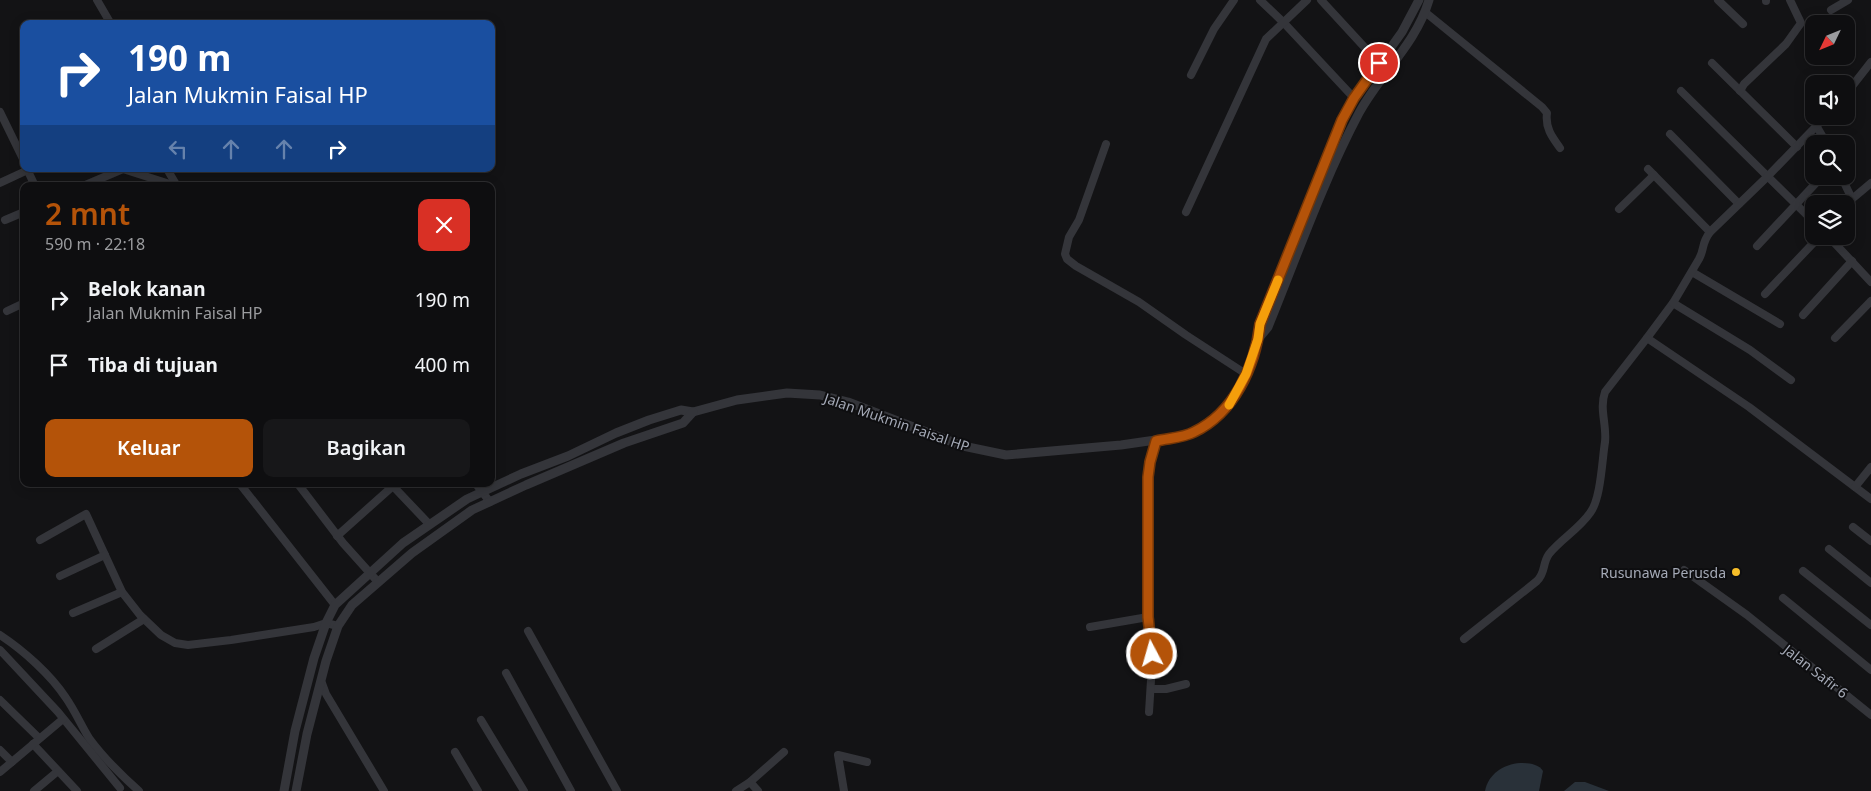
<!DOCTYPE html>
<html lang="id">
<meta charset="utf-8">
<style>
body{margin:0;font-family:"Noto Sans",sans-serif;background:#171719;color:#f1f3f6;height:100vh;display:flex;flex-direction:column;font-size:19px;white-space:nowrap}
*{box-sizing:border-box;margin:0}
p{font-size:16px;color:#9b9c9f}
.icon{flex:none;width:28px;height:28px;fill:none;stroke:currentColor;stroke-width:2;stroke-linecap:round;stroke-linejoin:round}
.map{position:relative;flex:1;overflow:hidden}
.side{position:absolute;left:20px;top:182px;width:475px;height:305px;display:flex;flex-direction:column;background:#0e0e10;border-radius:10px;box-shadow:0 2px 12px #0003,0 0 0 1px #2e2e30}
.side>*{flex:none}
.banner{position:absolute;left:20px;top:20px;width:475px;height:152px;border-radius:10px;box-shadow:0 2px 12px #0003,0 0 0 1px #2e2e30;background:#1a4fa0;color:#fff;overflow:hidden}
.needle{width:32px;rotate:227deg}
.controls{position:absolute;left:1805px;top:15px;display:grid;gap:10px}
.controls a{display:grid;place-items:center;width:50px;height:50px;border-radius:10px;background:#0e0e10;box-shadow:0 2px 12px #0003,0 0 0 1px #2e2e30;font-size:25px}
.pin{position:absolute;display:grid;place-items:center;width:42px;height:42px;color:#fff;margin:-21px;border:2px solid #fff;border-radius:50%;box-shadow:0 1px 5px #0007}
.me{position:absolute;width:55px;margin:-28px;rotate:354deg;stroke-linejoin:round;filter:drop-shadow(0 0 4px #0008)}
.turn{display:flex;align-items:center;gap:18px;height:105px;padding:0 25px;font-size:22px}
.turn .icon{width:65px;height:65px;stroke-width:2.5}
.turn b{display:block;font-size:35px;line-height:42px}
.lanes{display:flex;align-items:center;height:48px;padding:0 25px;background:#0003;justify-content:center;gap:25px;direction:ltr}
.lanes .off{opacity:.35}
.round{display:grid;place-items:center;flex:none;width:52px;height:52px;border-radius:10px;background:#171719}
.head{display:flex;align-items:center;justify-content:space-between;height:85px;padding:0 25px}
h1{font-size:30px;font-weight:600;line-height:38px;color:#b45309}
.cta{display:flex;gap:10px;margin-top:auto;padding:10px 25px}
.cta a{flex:1;height:58px;border-radius:10px;background:#b45309;color:#fff;font-size:20px;font-weight:600;line-height:58px;text-align:center}
.cta a+a{background:#171719;color:#f1f3f6}
ul{padding:0;list-style:none}
li{display:flex;align-items:center;gap:15px;height:65px;padding:0 25px}
li div{flex:1}
li b{display:block;font-size:19px}
li em{font-style:normal}
.map>svg:first-child{display:block}
.water{fill:#293139}
.lines{fill:none;stroke-linecap:round;stroke-linejoin:round}
.minor{stroke:#34353a;stroke-width:8}
.tertiary{stroke:#34353a;stroke-width:9}
.route-casing{stroke:#753606;stroke-width:12}
.route{stroke:#b45309;stroke-width:9}
.slow{stroke:#f59e0b;stroke-width:9}
.poi-dot{fill:#f7be29;stroke:#0e0e10;stroke-width:2}
.labels{text-anchor:middle;dominant-baseline:central;stroke-width:4;stroke-linejoin:round;paint-order:stroke}
.street-label{font-size:14px;fill:#a4a9b6;stroke:#0e0e10}
.poi-label{font-size:14px;fill:#a4a9b6;stroke:#0e0e10;text-anchor:end}
</style>
<div class="map">
<svg width="1871" height="791" viewBox="0 0 1871 791">
<rect width="100%" height="100%" fill="#131315"/>
<g class="water">
<path d="M1520,763c8,0 19,1 23,8l-4,20h-54c3,-17 19,-27 35,-28z"/>
<polygon points="1575,782 1585,782 1609,791 1564,791"/>
</g>
<g class="lines">
<g class="minor">
<polyline points="97,0 111,24"/>
<polyline points="1260,0 1284,23 1354,98"/>
<polyline points="1321,0 1379,63"/>
<polyline points="1718,0 1743,24"/>
<polyline points="1766,0 1766,1"/>
<polyline points="1831,10 1848,0"/>
<path d="M1425,12l117,95 5,6c-2,15 5,24 13,35"/>
<polyline points="1712,63 1797,147"/>
<polyline points="1191,75 1214,29 1234,0"/>
<polyline points="1681,91 1814,222"/>
<polyline points="1740,91 1744,84 1786,44 1801,23 1790,0"/>
<polyline points="1846,94 1871,62"/>
<polyline points="0,112 24,161"/>
<polyline points="1817,127 1827,144"/>
<polyline points="1670,134 1739,204"/>
<polyline points="1106,144 1079,220 1069,237 1065,254 1067,259 1076,266 1139,302 1186,335 1246,374"/>
<polyline points="27,169 35,186"/>
<polyline points="123,169 176,186"/>
<polyline points="167,169 177,186"/>
<polyline points="1648,169 1710,232"/>
<polyline points="1841,176 1852,199"/>
<polyline points="0,183 30,169"/>
<polyline points="83,186 123,169"/>
<polyline points="1846,204 1871,183"/>
<polyline points="1619,209 1654,175"/>
<polyline points="1186,212 1266,39 1307,0"/>
<polyline points="5,220 24,212"/>
<polyline points="1828,236 1871,282"/>
<polyline points="1757,246 1816,183"/>
<polyline points="1692,272 1780,324"/>
<polyline points="1765,294 1820,236"/>
<polyline points="1673,303 1647,338 1749,407 1871,499"/>
<polyline points="7,311 24,303"/>
<polyline points="1803,315 1852,261"/>
<polyline points="1835,338 1871,301"/>
<path d="M1791,380l-41,-30 -77,-47 26,-44c6,-11 2,-15 11,-27l58,-56 58,-60"/>
<polyline points="240,484 335,605"/>
<polyline points="298,484 343,543 378,582"/>
<polyline points="391,484 429,524"/>
<polyline points="476,484 490,502"/>
<polyline points="1855,487 1871,467"/>
<polyline points="1853,527 1871,541"/>
<polyline points="337,536 393,486"/>
<polyline points="40,540 86,514 122,592 140,615 161,635 175,643 188,645 231,640 314,627 326,623 338,626"/>
<polyline points="1829,549 1871,583"/>
<polyline points="1684,570 1747,615 1871,715"/>
<polyline points="1803,571 1871,625"/>
<polyline points="60,576 105,555"/>
<polyline points="1783,598 1871,670"/>
<polyline points="73,613 122,592"/>
<polyline points="1090,627 1148,617"/>
<polyline points="528,631 617,791"/>
<path d="M0,635c23,15 51,40 66,63 9,13 15,27 23,40 14,19 32,37 50,53"/>
<path d="M1464,639l73,-58c9,-9 5,-17 12,-27 12,-15 30,-25 41,-41 11,-14 12,-53 15,-71 2,-17 -6,-33 0,-50l42,-54"/>
<polyline points="96,649 144,619"/>
<polyline points="0,650 58,712 120,788"/>
<polyline points="506,673 571,791"/>
<polyline points="322,683 326,694 384,791"/>
<polyline points="1151,689 1166,689 1186,684"/>
<polyline points="0,700 39,738"/>
<polyline points="1149,712 1152,664 1148,617 1148,477 1150,462 1156,441"/>
<polyline points="481,720 524,791"/>
<polyline points="33,744 77,791"/>
<polyline points="0,750 12,762"/>
<polyline points="455,752 478,791"/>
<polyline points="0,772 63,719"/>
<polyline points="750,782 784,752"/>
<polyline points="34,791 58,771"/>
<polyline points="736,791 750,782 758,791"/>
<polyline points="844,791 838,755 867,762"/>
</g>
<g class="tertiary">
<path d="M1258,339l10,-12c29,-71 55,-146 91,-214 21,-39 57,-69 70,-113"/>
<polyline points="284,791 295,731 314,658 326,623 335,605 403,543 467,499 521,474 568,456 616,433 649,420 681,410 693,412 737,400 787,393 820,395 848,402 963,446 1006,455 1121,445 1183,436 1193,433 1205,426 1228,407 1246,374 1258,339 1260,324 1349,106 1402,32 1419,0"/>
<polyline points="296,791 307,734 326,661 338,626 352,605 412,553 472,510 526,485 624,443 683,423 693,412"/>
</g>
</g>
<g class="lines">
<g class="route-casing">
<path id="route" d="M1152,654l-4,-37v-140l2,-15 6,-21c13,-3 27,-3 38,-9 40,-19 61,-65 66,-108l82,-204 12,-22 25,-35"/>
</g>
<use href="#route" class="route"/>
<polyline class="slow" points="1229,405 1246,374 1258,339 1260,324 1278,280"/>
</g>
<circle class="poi-dot" cx="1736" cy="572" r="5"/>
<g class="labels">
<g class="street-label">
<text transform="translate(897 422) rotate(19)">Jalan Mukmin Faisal HP</text>
<text transform="translate(1816 671) rotate(38)">Jalan Safir 6</text>
</g>
<g class="poi-label">
<text x="1726" y="572">Rusunawa Perusda</text>
</g>
</g>
</svg>
<div class="controls">
<a><svg class="needle" viewBox="-14 -14 28 28"><path d="M0-13l5 13h-10z" fill="#e53935"/><path d="M0 13l5-13h-10z" fill="#9b9c9f"/></svg></a>
<a><svg class="icon" aria-label="sound" viewBox="0 0 24 24"><path d="M4 9h4l5-4v14l-5-4H4zM17 9q2 3 0 6"/></svg></a>
<a><svg class="icon" aria-label="search" viewBox="0 0 24 24"><circle cx="10" cy="10" r="6"/><path d="M15 15l6 6"/></svg></a>
<a><svg class="icon" aria-label="layers" viewBox="0 0 24 24"><path d="M12 4l9 5-9 5-9-5zM3 14l9 5 9-5"/></svg></a>
</div>
<div class="pin" style="left:1379px;top:63px;background:#d93025"><svg class="icon" aria-label="arrive" viewBox="0 0 24 24"><path d="M6 21V4h12l-3 4 3 4H6"/></svg></div>
<svg class="me" style="left:1152px;top:654px" viewBox="-20 -20 40 40"><circle r="17" fill="#b45309" stroke="#fff" stroke-width="3"/><path d="M0-11L8 9 0 5-8 9z" fill="#fff"/></svg>
<div class="banner">
<div class="turn"><svg class="icon" aria-label="right" viewBox="0 0 24 24"><path d="M7 20v-9h11M14 6l5 5-5 5"/></svg><div><b>190 m</b>Jalan Mukmin Faisal HP</div></div>
<div class="lanes"><svg class="icon off" aria-label="left" viewBox="0 0 24 24"><path d="M17 20v-9H6M10 6l-5 5 5 5"/></svg><svg class="icon off" aria-label="ahead" viewBox="0 0 24 24"><path d="M12 20V5M6 11l6-6 6 6"/></svg><svg class="icon off" aria-label="ahead" viewBox="0 0 24 24"><path d="M12 20V5M6 11l6-6 6 6"/></svg><svg class="icon" aria-label="right" viewBox="0 0 24 24"><path d="M7 20v-9h11M14 6l5 5-5 5"/></svg></div>
</div>
<section class="side">
<div class="head"><div><h1>2 mnt</h1><p>590 m · 22:18</p></div><a class="round" style="background:#d93025;color:#fff"><svg class="icon" aria-label="close" viewBox="0 0 24 24"><path d="M6 6l12 12M18 6L6 18"/></svg></a></div>
<ul>
<li><svg class="icon" aria-label="right" viewBox="0 0 24 24"><path d="M7 20v-9h11M14 6l5 5-5 5"/></svg><div><b>Belok kanan</b><p>Jalan Mukmin Faisal HP</p></div><em>190 m</em></li>
<li><svg class="icon" aria-label="arrive" viewBox="0 0 24 24"><path d="M6 21V4h12l-3 4 3 4H6"/></svg><div><b>Tiba di tujuan</b></div><em>400 m</em></li>
</ul>
<div class="cta"><a>Keluar</a><a>Bagikan</a></div>
</section>
</div>
